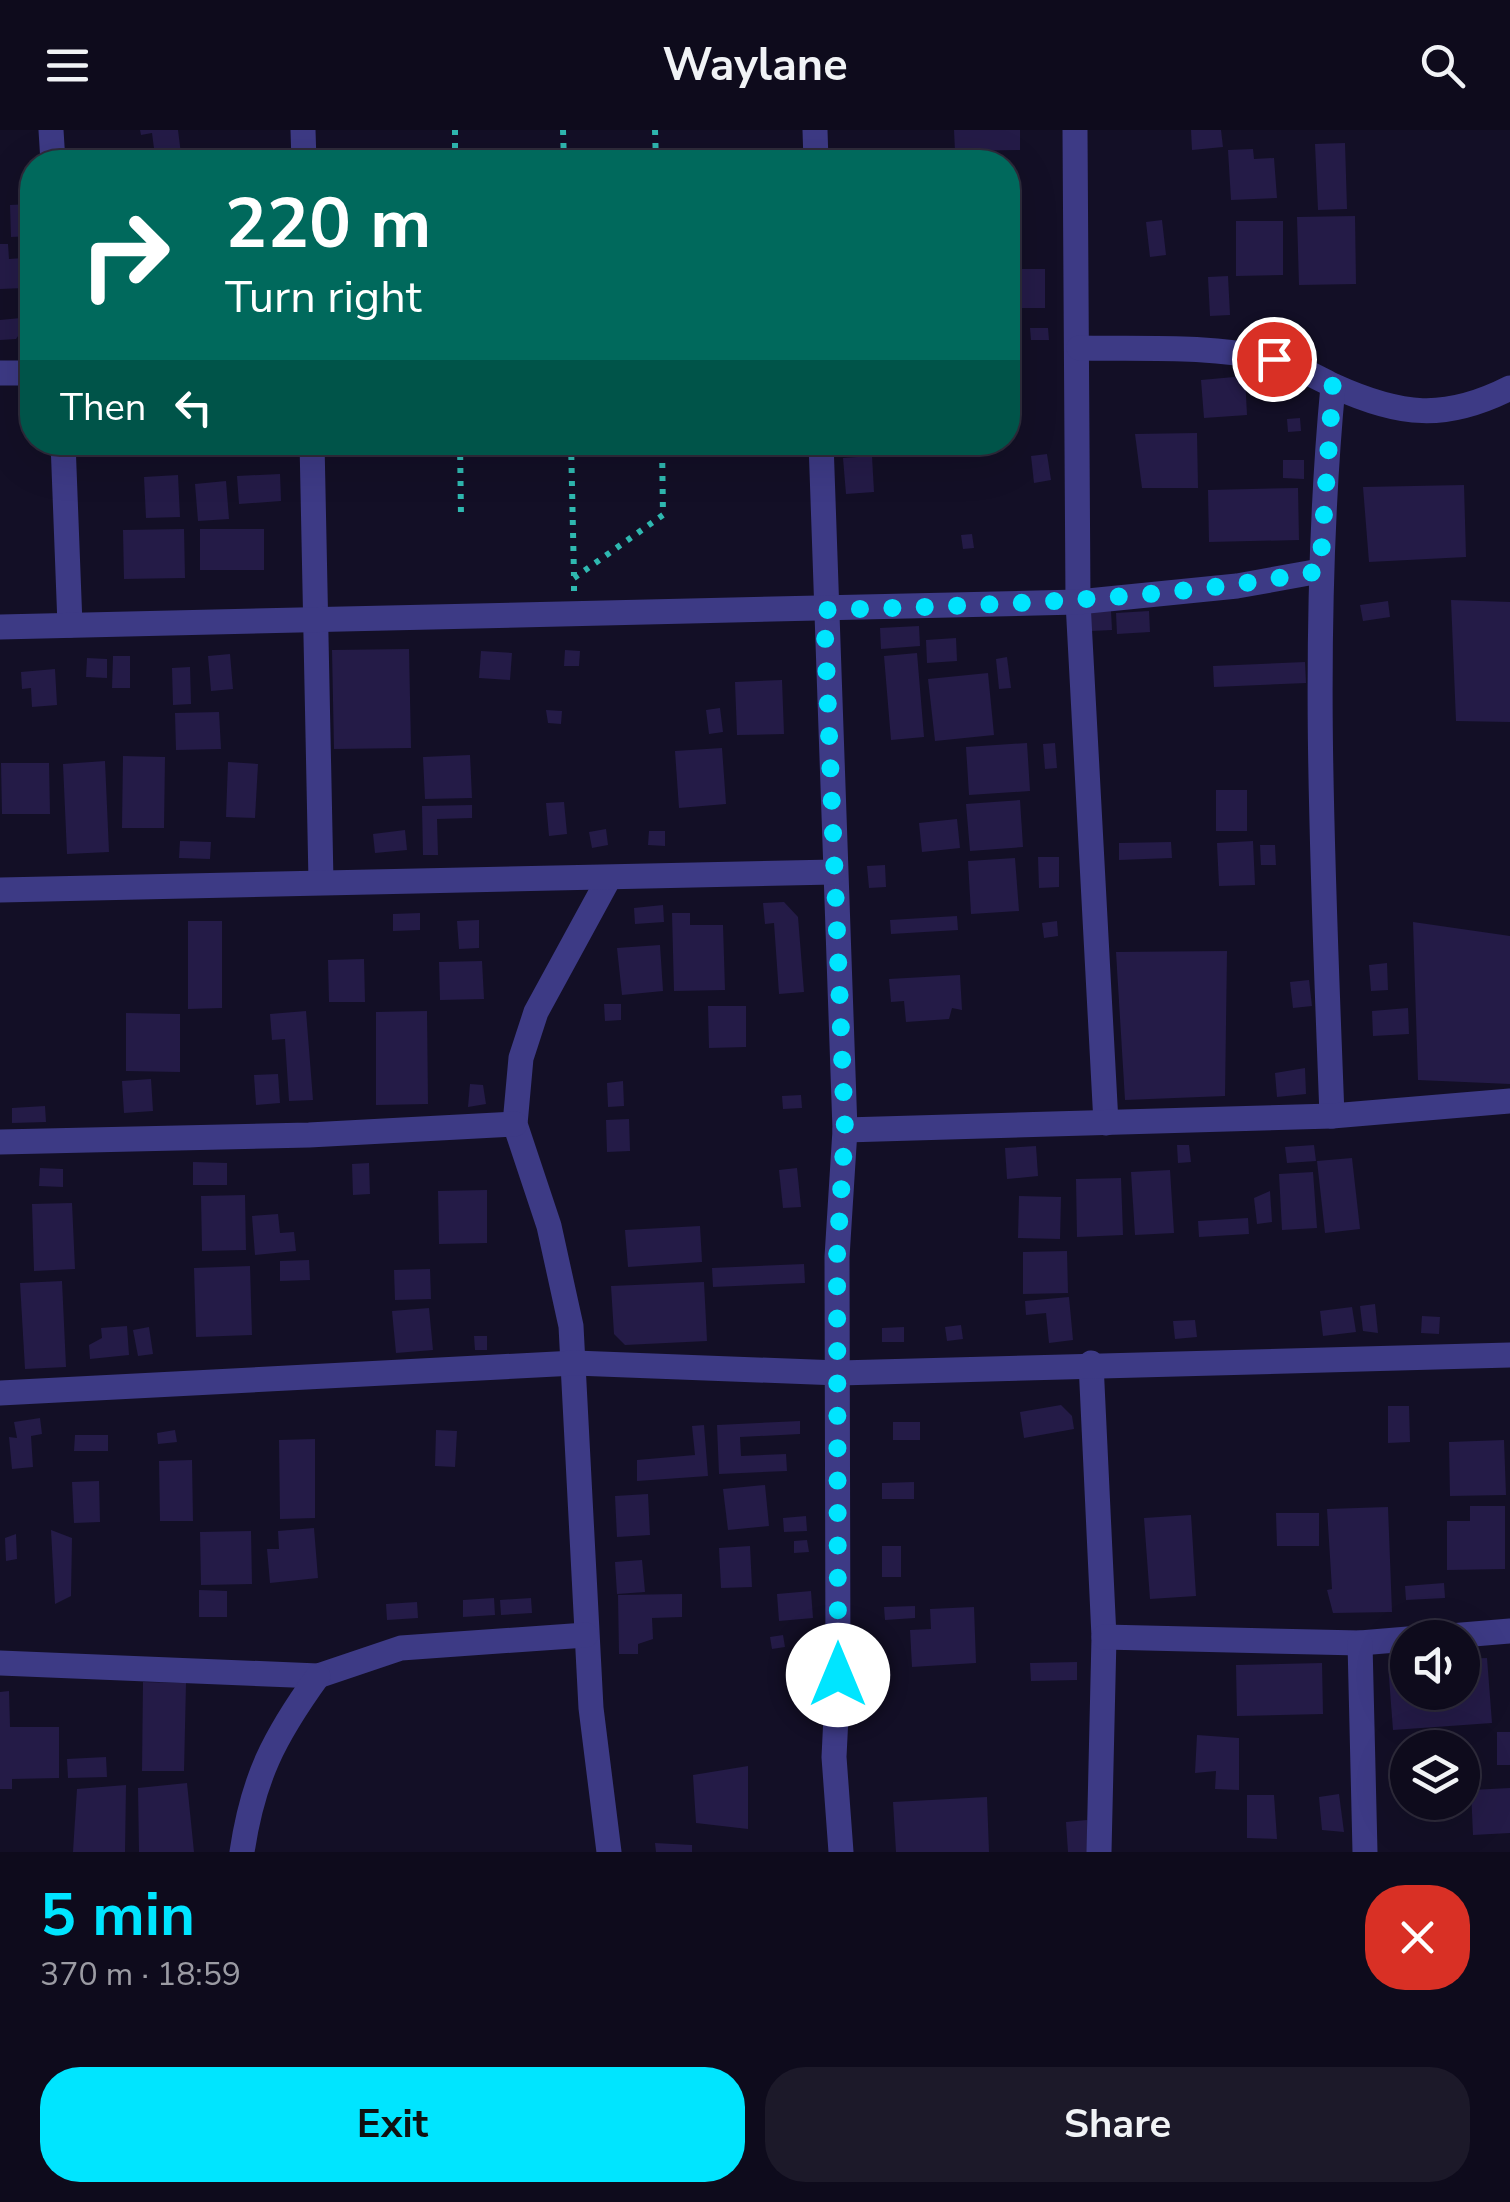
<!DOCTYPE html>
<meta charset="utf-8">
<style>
body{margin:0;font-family:"Nunito Sans",sans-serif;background:#1c1929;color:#f1f3f6;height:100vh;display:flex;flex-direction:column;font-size:38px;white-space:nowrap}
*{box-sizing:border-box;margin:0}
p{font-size:32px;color:#9b9ba3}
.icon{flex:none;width:55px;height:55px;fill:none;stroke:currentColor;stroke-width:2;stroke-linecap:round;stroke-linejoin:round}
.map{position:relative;height:1722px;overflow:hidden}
.drawer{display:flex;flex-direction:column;background:#0e0b1c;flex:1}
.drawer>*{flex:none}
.top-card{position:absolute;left:20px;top:20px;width:1000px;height:305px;border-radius:40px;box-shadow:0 10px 40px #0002,0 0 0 2px #2e2b3b;background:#00695c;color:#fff;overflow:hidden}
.buttons{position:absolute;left:1390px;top:1490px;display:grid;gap:20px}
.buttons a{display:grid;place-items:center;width:90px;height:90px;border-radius:50%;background:#0e0b1c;box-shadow:0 10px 40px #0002,0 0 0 2px #2e2b3b;font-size:50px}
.pin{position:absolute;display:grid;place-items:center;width:85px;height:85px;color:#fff;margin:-42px;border:5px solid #fff;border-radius:50%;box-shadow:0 2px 10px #0007}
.me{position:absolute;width:110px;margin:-55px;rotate:0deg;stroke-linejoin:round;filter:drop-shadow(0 0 8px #0008)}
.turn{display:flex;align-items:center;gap:35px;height:210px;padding:0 40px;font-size:45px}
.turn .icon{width:130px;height:130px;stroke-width:2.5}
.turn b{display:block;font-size:70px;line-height:85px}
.then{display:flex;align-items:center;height:95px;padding:0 40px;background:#0003;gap:20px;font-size:38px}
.round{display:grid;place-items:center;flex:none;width:105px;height:105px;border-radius:40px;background:#1c1929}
.head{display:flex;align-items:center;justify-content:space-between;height:170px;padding:0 40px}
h1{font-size:60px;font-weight:700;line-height:75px;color:#00e5ff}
.primary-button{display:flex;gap:20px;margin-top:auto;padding:20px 40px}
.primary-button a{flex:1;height:115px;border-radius:40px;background:#00e5ff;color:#111;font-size:40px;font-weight:700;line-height:115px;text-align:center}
.primary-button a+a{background:#1c1929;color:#f1f3f6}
header{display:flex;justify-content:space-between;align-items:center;height:130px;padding:0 40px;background:#0e0b1c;font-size:45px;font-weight:700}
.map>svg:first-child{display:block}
.building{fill:#241b47}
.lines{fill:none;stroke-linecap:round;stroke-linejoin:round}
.path{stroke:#2fb8b0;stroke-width:6;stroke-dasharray:5 8;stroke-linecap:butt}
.street{stroke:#3d3a85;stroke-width:25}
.route{stroke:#00e5ff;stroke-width:18;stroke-dasharray:0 32.4}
</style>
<header><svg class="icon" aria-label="menu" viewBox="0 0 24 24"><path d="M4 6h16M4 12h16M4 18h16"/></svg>Waylane<svg class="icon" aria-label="search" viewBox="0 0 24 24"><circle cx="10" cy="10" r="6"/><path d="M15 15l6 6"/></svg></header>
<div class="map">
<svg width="1510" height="1722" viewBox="0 0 1510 1722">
<rect width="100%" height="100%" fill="#130f26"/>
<g class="building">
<polygon points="140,0 178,0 181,24 155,26 152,3 141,5"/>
<polygon points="954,0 1020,0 1020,20 955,21"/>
<polygon points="1191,0 1221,0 1223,17 1192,20"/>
<polygon points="1345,13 1347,79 1318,80 1315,14"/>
<polygon points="1253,19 1254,29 1274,28 1277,68 1231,70 1228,20"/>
<polygon points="30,74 32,106 11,107 10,75"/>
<polygon points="1355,86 1356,154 1299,155 1297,87"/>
<polygon points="1162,90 1166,125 1150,127 1146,92"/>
<polygon points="1236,91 1283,91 1283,145 1236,146"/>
<polygon points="0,114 8,114 9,129 23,128 24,158 0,159"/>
<rect x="1017" y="139" width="28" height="39"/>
<polygon points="1228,146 1230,185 1210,186 1208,147"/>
<polygon points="31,187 16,209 0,210 0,190"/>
<polygon points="1030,198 1048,198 1049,210 1031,210"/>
<polygon points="1283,242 1284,259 1270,260 1269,243"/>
<polygon points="1245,246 1247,285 1204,288 1201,250"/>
<polygon points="1300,288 1301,301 1288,302 1287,289"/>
<polygon points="1197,303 1198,358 1142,358 1135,304"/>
<polygon points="119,312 137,312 138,320 120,323"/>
<polygon points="143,312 181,312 181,324 143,326"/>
<polygon points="890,312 941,312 941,315 891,320"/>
<polygon points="1047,324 1051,350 1034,353 1031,326"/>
<polygon points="872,326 874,362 846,364 843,328"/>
<polygon points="1283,330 1304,330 1304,349 1283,348"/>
<polygon points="280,344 281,371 239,374 237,346"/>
<polygon points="178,345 180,387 146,388 144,347"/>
<polygon points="226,351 229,389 198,391 195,354"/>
<polygon points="1464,355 1466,427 1369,432 1363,357"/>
<polygon points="1298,358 1299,410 1209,412 1208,360"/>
<polygon points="184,399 185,448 124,449 123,400"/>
<rect x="200" y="399" width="64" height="41"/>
<polygon points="972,404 974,418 963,419 961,405"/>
<polygon points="1451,470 1510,472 1510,592 1456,591"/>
<polygon points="1388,471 1390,487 1363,491 1360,475"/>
<polygon points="1111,481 1112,500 1091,501 1090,482"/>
<polygon points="1149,481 1150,502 1117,504 1116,483"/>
<polygon points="919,496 920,516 881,519 880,498"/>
<polygon points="956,508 957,531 927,533 926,510"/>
<polygon points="409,519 411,618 334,619 332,520"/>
<polygon points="565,520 580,521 579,536 564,536"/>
<polygon points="481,521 512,523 510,550 479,548"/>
<polygon points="917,523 924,607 891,610 884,526"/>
<polygon points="230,524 233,559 211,561 208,526"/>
<polygon points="113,526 130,526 130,558 112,558"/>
<polygon points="1007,527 1011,558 999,559 996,529"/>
<polygon points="87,528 107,529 107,548 86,547"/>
<polygon points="1305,532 1306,553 1214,557 1213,536"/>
<polygon points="190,537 191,574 173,575 172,538"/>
<polygon points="55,539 57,575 32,577 31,558 22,559 21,542"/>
<polygon points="988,543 994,605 935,611 928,549"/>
<polygon points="782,550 784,604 737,605 735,552"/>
<polygon points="720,578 723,602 709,604 706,580"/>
<polygon points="546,580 562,581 561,594 548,593"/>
<polygon points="219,582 221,619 176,620 175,583"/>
<polygon points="1027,613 1030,661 969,665 966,617"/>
<polygon points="1055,613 1057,638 1045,639 1043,614"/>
<polygon points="722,618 726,674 679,678 675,621"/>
<polygon points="470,625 472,668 425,669 423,627"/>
<polygon points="123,626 165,627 164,698 122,698"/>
<polygon points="105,631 109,722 67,724 63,634"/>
<polygon points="228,632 258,634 255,688 226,687"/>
<polygon points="1,633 49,633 50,684 2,684"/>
<rect x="1216" y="660" width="31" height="41"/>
<polygon points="1020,670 1023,717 970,721 966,674"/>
<polygon points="564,672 567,704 549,706 546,673"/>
<polygon points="472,675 472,688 437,689 438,725 423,725 422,676"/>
<polygon points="957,689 960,718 922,722 919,693"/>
<polygon points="606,699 608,715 592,718 589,702"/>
<polygon points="405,700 407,720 375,723 373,704"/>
<polygon points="649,701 665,701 665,716 648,715"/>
<polygon points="180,711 211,712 210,729 179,728"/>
<polygon points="1253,711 1255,755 1219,756 1217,713"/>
<polygon points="1171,712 1172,728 1119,730 1119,713"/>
<polygon points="1260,715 1275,715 1276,735 1261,735"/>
<polygon points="1038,727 1059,727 1059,757 1039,758"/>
<polygon points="1015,728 1019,781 971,784 968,731"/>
<polygon points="885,735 886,757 869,758 867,736"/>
<polygon points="784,772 798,787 804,862 779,864 774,793 765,794 763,773"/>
<polygon points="663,775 664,792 635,794 634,778"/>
<polygon points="420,783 420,800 393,801 393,784"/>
<polygon points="672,783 690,783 690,795 723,795 725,860 674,861"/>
<polygon points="957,786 958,800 891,804 890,790"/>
<polygon points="479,790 479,818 459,819 457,791"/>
<polygon points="188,791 222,791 222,878 188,879"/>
<polygon points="1057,791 1058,806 1044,808 1042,793"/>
<polygon points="1413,792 1510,806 1510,954 1418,950"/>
<polygon points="660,815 663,861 622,865 617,818"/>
<polygon points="1227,821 1225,966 1125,970 1116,822"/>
<polygon points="364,829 365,872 329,872 328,830"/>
<polygon points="482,831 484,869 440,870 439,832"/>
<polygon points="1387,833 1388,860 1371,861 1369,835"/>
<polygon points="960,845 962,880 952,878 949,889 906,892 904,871 891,872 889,849"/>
<polygon points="1309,850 1312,876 1293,878 1290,852"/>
<polygon points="604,874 621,874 621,890 605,891"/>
<polygon points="708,876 746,876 746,917 709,918"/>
<polygon points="1408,878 1409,904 1373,906 1372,881"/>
<polygon points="306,881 313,970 289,971 285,909 272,910 270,884"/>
<polygon points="427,881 428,974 376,975 376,882"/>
<polygon points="126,883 180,884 180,942 126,941"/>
<polygon points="1305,938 1306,964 1277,967 1275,943"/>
<polygon points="278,944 280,973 256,975 254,945"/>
<polygon points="151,949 153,981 124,983 122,951"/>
<polygon points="623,951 624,976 608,977 607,953"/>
<polygon points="470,954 483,955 486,974 468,977"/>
<polygon points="801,965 802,978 783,979 782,966"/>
<polygon points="45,976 46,992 12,993 12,978"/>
<polygon points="629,989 630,1021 607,1022 606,990"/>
<polygon points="1177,1015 1189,1015 1191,1032 1178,1033"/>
<polygon points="1314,1015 1316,1031 1287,1033 1285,1017"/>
<polygon points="1036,1016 1038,1046 1007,1049 1005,1018"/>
<polygon points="1352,1028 1360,1099 1325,1103 1317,1031"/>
<polygon points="193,1032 227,1033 227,1055 193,1055"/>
<polygon points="369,1033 370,1064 353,1065 352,1034"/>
<polygon points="40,1038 63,1039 63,1057 39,1056"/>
<polygon points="797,1038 801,1077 783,1078 779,1040"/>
<polygon points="1170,1040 1174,1103 1135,1105 1131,1042"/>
<polygon points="1313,1042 1317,1098 1282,1100 1279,1044"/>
<polygon points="1121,1048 1123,1105 1077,1107 1076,1049"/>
<polygon points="487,1060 487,1113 439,1114 438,1061"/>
<polygon points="1270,1061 1272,1092 1257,1094 1254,1068"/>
<polygon points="245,1065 246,1120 202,1121 201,1066"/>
<polygon points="1019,1066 1061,1067 1060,1109 1018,1108"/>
<polygon points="72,1073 75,1139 34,1141 32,1074"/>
<polygon points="278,1084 280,1103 294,1102 296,1121 255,1125 252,1086"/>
<polygon points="1248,1088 1249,1104 1199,1107 1198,1091"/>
<polygon points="700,1096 702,1132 628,1137 625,1100"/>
<polygon points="1067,1121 1068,1163 1023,1164 1023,1122"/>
<polygon points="309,1130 310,1150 280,1151 280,1131"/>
<polygon points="804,1134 805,1153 713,1157 712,1138"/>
<polygon points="250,1136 252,1205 196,1207 194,1138"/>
<polygon points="430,1139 431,1169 395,1170 394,1140"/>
<polygon points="62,1151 66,1237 25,1239 20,1153"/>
<polygon points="704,1152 707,1211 625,1215 614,1204 611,1156"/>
<polygon points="1069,1167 1073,1210 1049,1213 1046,1183 1026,1185 1025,1171"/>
<polygon points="1375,1174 1378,1203 1363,1201 1360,1176"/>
<polygon points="1352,1177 1356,1202 1323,1206 1320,1181"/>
<polygon points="429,1178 433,1220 396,1223 392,1181"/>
<polygon points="1422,1186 1440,1187 1439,1204 1421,1203"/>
<polygon points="1195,1190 1197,1207 1175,1209 1173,1191"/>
<polygon points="961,1195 963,1209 947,1211 945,1197"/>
<polygon points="127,1196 129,1225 90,1229 89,1215 102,1208 101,1198"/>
<polygon points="149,1197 153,1224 138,1226 133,1200"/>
<polygon points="904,1197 904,1212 882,1212 882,1198"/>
<polygon points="474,1206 487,1206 487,1220 475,1220"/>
<polygon points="1061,1275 1072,1286 1074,1299 1024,1308 1020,1282"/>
<polygon points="1388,1276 1409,1276 1410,1312 1388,1313"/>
<polygon points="40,1288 42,1304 31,1306 33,1337 12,1339 9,1307 17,1308 14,1292"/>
<polygon points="800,1291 800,1304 740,1307 741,1326 786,1324 787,1341 719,1344 717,1295"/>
<rect x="893" y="1292" width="27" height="18"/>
<polygon points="704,1295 708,1346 637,1351 637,1330 695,1325 692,1296"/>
<polygon points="175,1300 177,1312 158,1314 157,1303"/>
<polygon points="436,1300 457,1301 455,1337 435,1336"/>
<polygon points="75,1305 108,1305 108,1321 74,1321"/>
<polygon points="315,1309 315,1388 280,1389 279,1310"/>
<polygon points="1504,1310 1506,1365 1450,1366 1449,1312"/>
<polygon points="192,1330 193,1391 160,1391 159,1331"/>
<polygon points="99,1351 100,1392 74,1393 72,1352"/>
<polygon points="914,1352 914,1369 882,1369 882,1353"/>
<polygon points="765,1355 769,1396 728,1400 723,1359"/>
<polygon points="648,1364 650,1405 617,1407 615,1366"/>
<polygon points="1470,1376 1505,1376 1505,1439 1447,1440 1447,1391 1470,1391"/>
<polygon points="1388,1377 1392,1482 1333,1483 1327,1460 1332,1459 1327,1379"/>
<polygon points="1276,1383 1319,1383 1319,1416 1277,1416"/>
<polygon points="1191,1385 1196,1466 1150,1469 1144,1388"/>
<polygon points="806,1386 807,1401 784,1402 783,1388"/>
<polygon points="314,1398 318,1448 270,1453 267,1419 279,1419 278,1401"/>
<polygon points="51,1400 72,1408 71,1466 55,1474"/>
<polygon points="251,1401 252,1454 201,1455 200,1402"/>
<polygon points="16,1404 17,1429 6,1431 5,1408"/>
<polygon points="807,1410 809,1422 794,1423 794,1411"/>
<polygon points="750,1416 752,1457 721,1458 719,1418"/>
<rect x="882" y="1416" width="19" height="31"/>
<polygon points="642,1430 645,1462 617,1464 615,1432"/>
<polygon points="1444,1453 1445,1468 1406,1470 1405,1456"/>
<polygon points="199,1460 227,1461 227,1487 199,1487"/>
<polygon points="811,1461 813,1488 779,1491 777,1464"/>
<polygon points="682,1464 682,1487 652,1488 653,1509 638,1514 638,1524 619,1524 618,1465"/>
<polygon points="494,1468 495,1485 463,1487 463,1470"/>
<polygon points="531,1468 532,1483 501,1485 500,1470"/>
<polygon points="417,1472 418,1488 387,1490 386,1474"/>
<polygon points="915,1476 915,1488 885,1490 884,1477"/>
<polygon points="974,1477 976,1533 912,1537 910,1500 931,1499 930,1479"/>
<polygon points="783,1505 785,1517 772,1519 770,1507"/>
<polygon points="1487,1528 1492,1593 1393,1600 1388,1534 1408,1533 1408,1562 1462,1562 1462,1529"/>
<polygon points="1077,1532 1077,1550 1031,1551 1030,1533"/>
<polygon points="1322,1533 1323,1584 1237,1586 1236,1535"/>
<polygon points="143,1552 186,1553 184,1641 142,1641"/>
<polygon points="9,1561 10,1597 59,1597 59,1648 12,1649 12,1659 0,1659 0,1562"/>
<rect x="1497" y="1602" width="13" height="33"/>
<polygon points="1197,1605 1239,1608 1239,1660 1215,1659 1216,1641 1195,1643"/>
<polygon points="106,1627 107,1647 68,1648 67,1629"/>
<polygon points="748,1636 748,1699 696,1693 693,1645"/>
<polygon points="187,1653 194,1722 139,1722 138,1658"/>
<polygon points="126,1655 125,1722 73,1722 77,1659"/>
<polygon points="1510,1658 1510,1703 1473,1705 1471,1660"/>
<polygon points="1339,1664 1344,1702 1322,1700 1319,1667"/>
<polygon points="1247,1665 1274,1665 1277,1709 1247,1708"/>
<polygon points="987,1667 989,1722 896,1722 893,1672"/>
<polygon points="1087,1690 1087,1722 1068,1722 1066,1692"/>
<polygon points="655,1713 692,1715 692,1722 656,1722"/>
</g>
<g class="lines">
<g class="path">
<polyline points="455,0 455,32"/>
<polyline points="563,0 564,32"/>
<polyline points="655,0 656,32"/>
<polyline points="460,312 461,386"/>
<polyline points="571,312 574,446"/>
<polyline points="574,461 574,448 663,385 662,312"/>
</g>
<g class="street">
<polyline points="51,0 53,32"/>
<polyline points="303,0 304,32"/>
<polyline points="815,0 816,32"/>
<polyline points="1075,0 1078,472 1106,993"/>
<path d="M1079,218c63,1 130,-3 192,11 23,5 43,17 63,27 66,30 111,35 176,2"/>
<polyline points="0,243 32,243"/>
<polyline points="63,312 70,495"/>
<polyline points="312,312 321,751"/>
<polyline points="821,312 845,1000 837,1127 838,1545 834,1627 841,1722"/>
<polyline points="0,497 1078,472 1237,456 1320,441"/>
<polyline points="608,750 536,882 521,928 515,994 549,1096 571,1196 591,1578 609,1722"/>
<polyline points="0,760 834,742"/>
<path d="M1332,986c-9,-244 -22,-487 1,-730"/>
<polyline points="845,1000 1332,986 1510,971"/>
<polyline points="0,1012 309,1005 515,994"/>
<polyline points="1091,1233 1104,1507 1099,1722"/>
<polyline points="0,1263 575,1233 839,1243 1510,1225"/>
<polyline points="1104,1507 1360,1513 1408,1509"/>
<polyline points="1426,1508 1510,1501"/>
<polyline points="1360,1513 1365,1722"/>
<polyline points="0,1533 318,1546 401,1518 586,1505"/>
<path d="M242,1722c11,-74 32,-115 76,-176"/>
</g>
</g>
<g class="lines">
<path class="route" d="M838,1545l-1,-419 8,-126 -21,-520c167,-5 332,-9 496,-39l13,-185 -59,-27"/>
</g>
</svg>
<div class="buttons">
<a><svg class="icon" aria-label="sound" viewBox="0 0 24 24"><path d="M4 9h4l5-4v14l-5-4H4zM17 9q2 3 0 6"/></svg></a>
<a><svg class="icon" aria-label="layers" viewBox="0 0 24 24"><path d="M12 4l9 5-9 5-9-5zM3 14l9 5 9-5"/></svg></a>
</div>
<div class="pin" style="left:1274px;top:229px;background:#d93025"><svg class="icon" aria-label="arrive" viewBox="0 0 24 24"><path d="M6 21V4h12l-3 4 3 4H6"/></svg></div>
<svg class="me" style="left:838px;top:1545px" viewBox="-20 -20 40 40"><circle r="19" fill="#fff"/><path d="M0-13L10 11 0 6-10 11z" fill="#00e5ff"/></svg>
<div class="top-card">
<div class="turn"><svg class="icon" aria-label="right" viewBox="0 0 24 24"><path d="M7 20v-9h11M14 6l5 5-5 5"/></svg><div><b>220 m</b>Turn right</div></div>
<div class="then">Then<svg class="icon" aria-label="left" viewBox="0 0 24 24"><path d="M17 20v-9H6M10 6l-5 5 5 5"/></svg></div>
</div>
</div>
<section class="drawer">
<div class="head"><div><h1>5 min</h1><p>370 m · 18:59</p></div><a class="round" style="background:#d93025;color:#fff"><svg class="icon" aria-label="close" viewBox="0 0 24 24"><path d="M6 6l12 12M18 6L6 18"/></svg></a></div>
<div class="primary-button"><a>Exit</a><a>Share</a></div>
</section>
